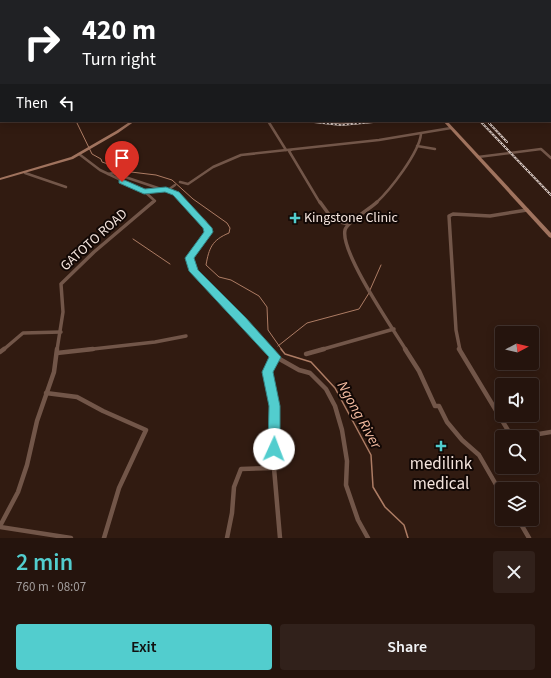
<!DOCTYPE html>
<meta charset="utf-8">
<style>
body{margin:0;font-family:"Source Sans 3",sans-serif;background:#31211b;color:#f1f3f6;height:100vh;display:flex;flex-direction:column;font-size:15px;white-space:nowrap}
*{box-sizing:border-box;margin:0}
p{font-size:13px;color:#a39e9d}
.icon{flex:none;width:22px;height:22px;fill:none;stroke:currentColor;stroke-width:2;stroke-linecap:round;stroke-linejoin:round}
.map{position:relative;height:538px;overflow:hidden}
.sheet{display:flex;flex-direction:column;background:#25140d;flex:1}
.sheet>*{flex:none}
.top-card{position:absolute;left:0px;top:0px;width:551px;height:122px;box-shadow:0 2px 10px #0003,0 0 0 1px #42332e;background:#202124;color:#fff;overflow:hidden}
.needle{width:26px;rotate:83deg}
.controls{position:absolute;left:495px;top:326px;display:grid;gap:8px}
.controls a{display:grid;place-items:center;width:44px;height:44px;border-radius:4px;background:#25140d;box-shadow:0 2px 10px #0003,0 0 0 1px #42332e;font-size:20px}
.pin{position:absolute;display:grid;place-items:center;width:34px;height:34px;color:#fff;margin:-41px -17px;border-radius:50% 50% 50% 0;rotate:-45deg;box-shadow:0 0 4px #0007}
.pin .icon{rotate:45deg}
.me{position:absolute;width:44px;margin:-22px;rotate:2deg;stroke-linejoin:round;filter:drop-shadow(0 0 3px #0008)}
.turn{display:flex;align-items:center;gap:14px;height:84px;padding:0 16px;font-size:18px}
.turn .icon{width:52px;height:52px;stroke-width:2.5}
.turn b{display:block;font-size:28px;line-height:34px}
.then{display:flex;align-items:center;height:38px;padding:0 16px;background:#0003;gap:8px;font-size:15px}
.round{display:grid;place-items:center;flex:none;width:42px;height:42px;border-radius:4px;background:#31211b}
.headline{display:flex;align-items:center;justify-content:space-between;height:68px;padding:0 16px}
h1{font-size:24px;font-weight:600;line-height:30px;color:#52cdce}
.action{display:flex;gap:8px;margin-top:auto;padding:8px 16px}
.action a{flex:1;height:46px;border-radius:4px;background:#52cdce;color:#111;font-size:16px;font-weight:600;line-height:46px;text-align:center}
.action a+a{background:#31211b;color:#f1f3f6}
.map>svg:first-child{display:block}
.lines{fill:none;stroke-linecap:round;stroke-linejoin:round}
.stream-far1{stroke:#ad7c64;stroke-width:1}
.stream{stroke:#ad7c64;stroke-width:1.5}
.minor-far3{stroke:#725649;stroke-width:2}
.minor-far2{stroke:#725649;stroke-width:2.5}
.minor-far1{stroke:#725649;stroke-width:3.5}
.minor{stroke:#725649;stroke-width:4.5}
.secondary{fill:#a0735e;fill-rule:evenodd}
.rail-casing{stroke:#dbcac3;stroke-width:2}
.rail{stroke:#120805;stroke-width:1;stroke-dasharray:2;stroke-linecap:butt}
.route{fill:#52cdce;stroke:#358586}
.poi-dot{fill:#52cdce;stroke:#120805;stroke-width:1.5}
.labels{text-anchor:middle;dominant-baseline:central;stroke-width:4;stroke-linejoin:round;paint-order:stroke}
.poi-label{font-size:14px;fill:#f4e4dd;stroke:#120805;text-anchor:start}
.street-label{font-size:14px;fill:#f4e4dd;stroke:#120805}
.water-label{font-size:15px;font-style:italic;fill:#f6bda2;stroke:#120805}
.near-poi-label{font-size:17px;fill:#f4e4dd;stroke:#120805}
</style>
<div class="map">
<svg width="551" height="538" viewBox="0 0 551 538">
<rect width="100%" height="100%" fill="#311b11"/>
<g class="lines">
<g class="stream-far1">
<path d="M76,121l16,33 9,5 1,3 29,10 25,3 16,5 21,19 34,24 3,5 -1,5c-17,7 -20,15 -23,32l13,12 12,3 28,16 8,11 1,23 14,20"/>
<polyline points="133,239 170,264"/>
<polyline points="370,290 381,265"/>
<polyline points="278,346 307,323 359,309 369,293"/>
</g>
<polyline class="stream" points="281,349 285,354 311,362 335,388 371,455 373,487 385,507 404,525 408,538"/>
<polyline class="minor-far3" points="9,0 22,1"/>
<g class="minor-far2">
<polyline points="268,121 286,150"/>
<polyline points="311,121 348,124 378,121"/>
<polyline points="417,146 435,149"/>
<polyline points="291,150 289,151 320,203"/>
<polyline points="79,154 100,170 144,191 155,201 152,203"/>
<polyline points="478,157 541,149 551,158"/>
<polyline points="25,173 66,187"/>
<polyline points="108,174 113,173 176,194 186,203"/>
<polyline points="180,182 188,184 213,167 241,155 379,140 451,128"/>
<polyline points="168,190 175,185"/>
<polyline points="144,191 165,190"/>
<path d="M376,203c14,-13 43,-50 45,-69"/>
</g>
<g class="minor-far1">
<path d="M185,202l20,20 4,10 -20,26c8,27 35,42 54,62 9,9 18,20 27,30"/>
<polyline points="320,202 333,220 348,224"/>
<path d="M377,202c-7,7 -30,20 -32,28 -5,22 48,99 61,120"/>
<polyline points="3,350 23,333 61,332"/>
<polyline points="57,350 63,312 61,284 94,252 153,202"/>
<polyline points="84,350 155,342 186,336"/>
<polyline points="320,350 394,329"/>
<polyline points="460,350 456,330 449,216 453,214 490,216 527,210"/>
</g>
<g class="minor">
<polyline points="269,349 276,357 299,370 310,373 326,389 335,406 342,430 347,461 346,485 358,520 368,538"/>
<polyline points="405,349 419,371 435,406 439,406 447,422 462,440 479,455 502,495"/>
<polyline points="459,349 512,437"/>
<polyline points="0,352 4,349"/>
<polyline points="57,353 93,349"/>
<polyline points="306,354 324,349"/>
<polyline points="276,357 272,361 268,371 274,406 274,468 280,538"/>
<polyline points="46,393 77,397 103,411 146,430 119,488 104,538"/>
<polyline points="521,437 551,432"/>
<polyline points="518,519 529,538"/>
<polyline points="0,526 18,492 27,465 37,421 54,372 57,349"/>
<polyline points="0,527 71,538"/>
<polyline points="227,538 232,513 234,487 241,469 274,468"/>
</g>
<g class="secondary">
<polygon points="37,0 41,0 43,1 39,1"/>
<polygon points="44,0 49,0 51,1 46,1"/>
<rect x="161" y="0" width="2" height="1"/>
<rect x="222" y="0" width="3" height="1"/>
<rect x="227" y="0" width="3" height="1"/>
<polygon points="131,121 135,121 118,133 73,159 0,180 0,178 71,157 116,131"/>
<polygon points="443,121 447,121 551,233 551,238 549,237"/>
</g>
<g class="rail-casing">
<g id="rail">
<polyline points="331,0 334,1"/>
<polyline points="400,1 410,0"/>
<polyline points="305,121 341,125 384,121"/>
<polyline points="480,121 551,195"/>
<polyline points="489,123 507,142"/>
</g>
</g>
<use href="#rail" class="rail"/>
</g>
<polygon class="route" points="122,179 145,189 166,187 179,192 212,228 213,232 194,258 198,270 246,318 281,357 273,372 280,406 280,449 278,453 274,454 270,453 268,449 269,406 262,372 269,357 189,271 185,258 204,232 203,228 173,195 165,192 144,194 119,183 119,180"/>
<g class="poi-dot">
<path d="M293 212h4v4h4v4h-4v4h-4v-4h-4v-4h4z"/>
<path d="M439 440h4v4h4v4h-4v4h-4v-4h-4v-4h4z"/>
</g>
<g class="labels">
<g class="poi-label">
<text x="304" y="218">Kingstone Clinic</text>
</g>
<g class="street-label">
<text transform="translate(94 240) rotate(-42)">GATOTO ROAD</text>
</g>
<g class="water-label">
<text transform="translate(359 415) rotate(61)">Ngong River</text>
</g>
<g class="near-poi-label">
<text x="441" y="464">medilink<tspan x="441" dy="20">medical</tspan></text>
</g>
</g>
</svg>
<div class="controls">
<a><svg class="needle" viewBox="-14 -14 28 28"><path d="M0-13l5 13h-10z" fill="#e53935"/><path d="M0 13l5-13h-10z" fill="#a39e9d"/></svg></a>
<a><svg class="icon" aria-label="sound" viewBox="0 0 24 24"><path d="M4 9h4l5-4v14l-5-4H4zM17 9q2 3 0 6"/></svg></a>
<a><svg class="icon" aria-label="search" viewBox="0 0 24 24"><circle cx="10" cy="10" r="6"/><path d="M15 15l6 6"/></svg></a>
<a><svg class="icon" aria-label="layers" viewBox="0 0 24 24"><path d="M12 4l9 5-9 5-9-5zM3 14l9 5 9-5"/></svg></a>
</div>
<div class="pin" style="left:122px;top:182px;background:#d93025"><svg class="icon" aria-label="arrive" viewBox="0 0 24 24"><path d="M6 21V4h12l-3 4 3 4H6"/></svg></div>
<svg class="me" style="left:274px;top:449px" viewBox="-20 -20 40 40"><circle r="19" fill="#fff"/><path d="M0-13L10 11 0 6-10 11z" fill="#52cdce"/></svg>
<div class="top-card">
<div class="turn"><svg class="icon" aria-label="right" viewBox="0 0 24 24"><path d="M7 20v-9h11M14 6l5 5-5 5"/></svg><div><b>420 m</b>Turn right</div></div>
<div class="then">Then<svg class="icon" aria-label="left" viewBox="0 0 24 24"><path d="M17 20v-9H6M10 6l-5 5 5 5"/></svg></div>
</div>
</div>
<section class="sheet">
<div class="headline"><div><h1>2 min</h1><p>760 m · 08:07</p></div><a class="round"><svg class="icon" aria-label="close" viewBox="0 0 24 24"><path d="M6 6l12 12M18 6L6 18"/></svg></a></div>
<div class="action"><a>Exit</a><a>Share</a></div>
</section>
